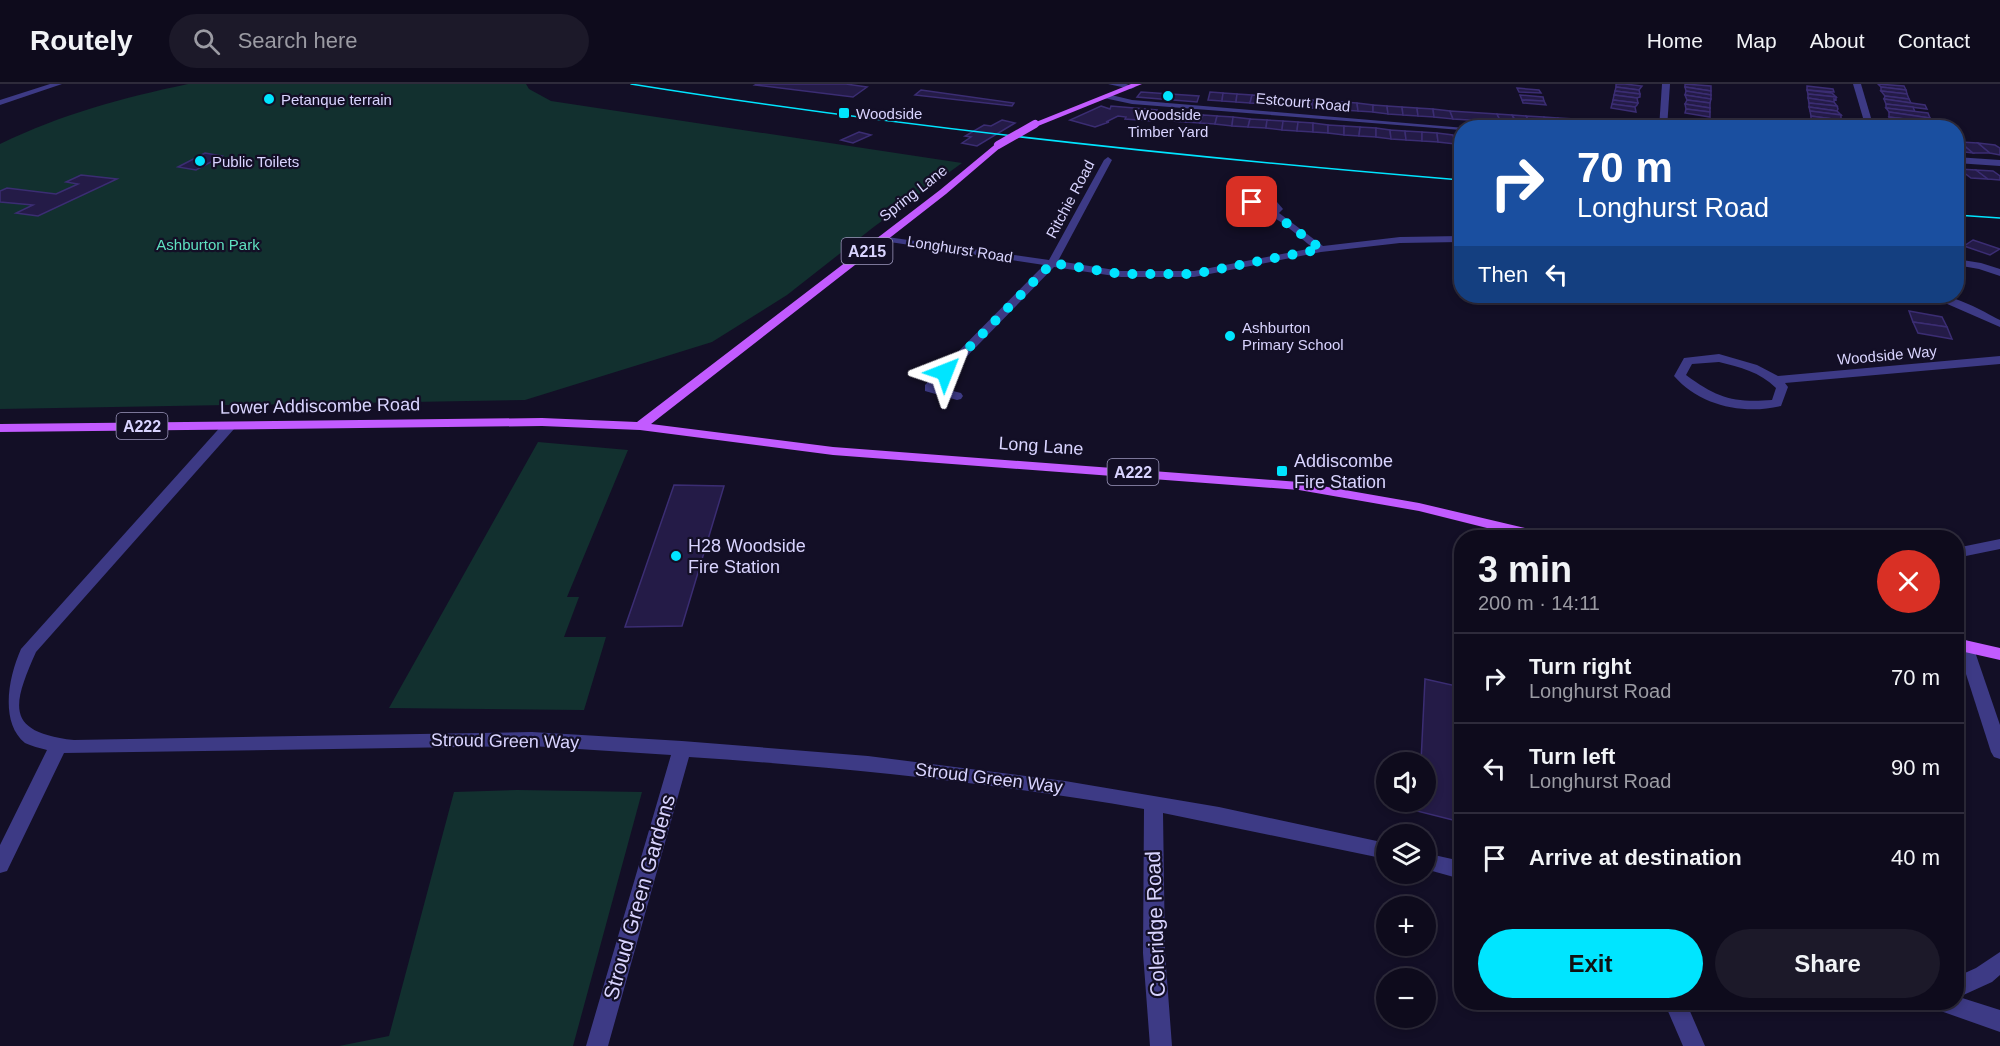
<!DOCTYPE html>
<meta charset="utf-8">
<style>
body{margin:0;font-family:Arial,sans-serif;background:#1c1929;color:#f1f3f6;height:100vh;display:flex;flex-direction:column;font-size:22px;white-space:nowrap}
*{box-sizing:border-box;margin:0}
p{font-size:20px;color:#9b9ba3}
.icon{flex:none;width:33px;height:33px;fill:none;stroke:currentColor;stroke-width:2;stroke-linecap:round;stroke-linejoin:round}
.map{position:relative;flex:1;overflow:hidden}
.panel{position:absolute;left:1454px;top:446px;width:510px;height:480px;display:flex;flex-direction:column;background:#0e0b1c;border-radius:24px;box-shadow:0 3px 9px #0003,0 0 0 2px #2e2b3b}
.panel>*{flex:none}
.guide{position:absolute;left:1454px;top:36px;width:510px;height:183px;border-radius:24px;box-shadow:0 3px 9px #0003,0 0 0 2px #2e2b3b;background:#1a4fa0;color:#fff;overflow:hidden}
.tools{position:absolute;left:1376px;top:668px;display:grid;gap:12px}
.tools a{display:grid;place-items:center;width:60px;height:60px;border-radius:50%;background:#0e0b1c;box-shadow:0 3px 9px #0003,0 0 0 2px #2e2b3b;font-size:30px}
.pin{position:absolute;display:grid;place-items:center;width:51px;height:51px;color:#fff;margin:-26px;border-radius:12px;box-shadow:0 3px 9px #0006}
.me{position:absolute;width:66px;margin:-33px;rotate:45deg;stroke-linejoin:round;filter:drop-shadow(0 0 4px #0008)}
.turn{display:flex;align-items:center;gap:21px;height:126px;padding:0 24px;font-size:27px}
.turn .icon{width:78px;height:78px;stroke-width:2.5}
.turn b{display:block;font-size:42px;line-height:51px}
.then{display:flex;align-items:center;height:57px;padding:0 24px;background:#0003;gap:12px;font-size:22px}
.round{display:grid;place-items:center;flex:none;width:63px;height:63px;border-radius:32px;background:#1c1929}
.overview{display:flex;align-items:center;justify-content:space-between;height:102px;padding:0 24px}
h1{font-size:36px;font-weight:700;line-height:45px}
.action{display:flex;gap:12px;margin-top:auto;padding:12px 24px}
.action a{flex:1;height:69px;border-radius:36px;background:#00e5ff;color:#111;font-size:24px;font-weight:700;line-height:69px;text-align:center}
.action a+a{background:#1c1929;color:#f1f3f6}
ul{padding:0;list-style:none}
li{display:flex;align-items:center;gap:18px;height:90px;padding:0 24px;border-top:2px solid #2e2b3b}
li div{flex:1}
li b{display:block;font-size:22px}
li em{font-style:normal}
header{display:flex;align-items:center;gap:36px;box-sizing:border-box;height:84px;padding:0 30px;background:#0e0b1c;border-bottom:2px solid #2e2b3b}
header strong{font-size:28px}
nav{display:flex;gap:33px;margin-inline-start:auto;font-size:21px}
.search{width:420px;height:54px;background:#1c1929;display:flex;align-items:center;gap:15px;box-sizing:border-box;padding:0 21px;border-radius:33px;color:#9b9ba3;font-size:22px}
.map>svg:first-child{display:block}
.green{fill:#12302f}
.building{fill:#241b47;stroke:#3b2d73;stroke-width:1.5}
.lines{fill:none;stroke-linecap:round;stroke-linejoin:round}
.street{fill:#3d3a85;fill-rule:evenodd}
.primary{fill:#c25bff;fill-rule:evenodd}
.tram{stroke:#00e5ff;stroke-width:1.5}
.primary-bridge{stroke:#c25bff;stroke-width:8}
.route{stroke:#00e5ff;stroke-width:10;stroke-dasharray:0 18}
.poi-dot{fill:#00e5ff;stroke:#130f26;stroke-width:2}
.labels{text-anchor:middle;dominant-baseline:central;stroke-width:4.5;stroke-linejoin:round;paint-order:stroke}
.far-poi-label{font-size:15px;fill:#d9d4ff;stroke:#130f26;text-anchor:start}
.far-street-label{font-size:15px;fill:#d9d4ff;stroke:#130f26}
.far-park-label{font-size:15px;fill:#5fe0c0;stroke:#130f26}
.shield{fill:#130f26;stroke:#9e99be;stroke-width:1.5}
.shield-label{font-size:16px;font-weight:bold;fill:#d9d4ff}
.street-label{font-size:18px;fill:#d9d4ff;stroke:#130f26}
.poi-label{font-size:18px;fill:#d9d4ff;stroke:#130f26;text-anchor:start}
.near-street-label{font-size:21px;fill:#d9d4ff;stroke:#130f26}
</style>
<header>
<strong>Routely</strong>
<div class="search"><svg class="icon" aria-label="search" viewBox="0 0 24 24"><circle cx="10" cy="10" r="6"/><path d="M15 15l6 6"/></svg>Search here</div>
<nav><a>Home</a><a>Map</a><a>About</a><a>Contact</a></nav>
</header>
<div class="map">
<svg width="2000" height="962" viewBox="0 0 2000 962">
<rect width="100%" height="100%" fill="#130f26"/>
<g class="green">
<path d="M188,0h338l3,5 22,12 411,62 -87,63 -88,69 -75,47 -187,58 -525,9v-265c62,-30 122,-46 188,-60z"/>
<polygon points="538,358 628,366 567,513 579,513 564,553 606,553 584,626 389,624"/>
<polygon points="517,706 642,708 573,962 339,962 389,952 454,708"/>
</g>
<g class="building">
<polygon points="757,0 846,0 867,3 853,13 755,1"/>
<polygon points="1616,0 1625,0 1642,2 1639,6 1616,3"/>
<polygon points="1685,0 1711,2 1711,7 1685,3"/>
<polygon points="1878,0 1904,2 1906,6 1881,3"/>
<polygon points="1807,2 1833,5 1834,8 1807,6"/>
<polygon points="1616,3 1639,6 1640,10 1615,7"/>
<polygon points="1685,3 1711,7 1711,11 1686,7"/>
<polygon points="1881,3 1906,6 1907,10 1881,7"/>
<polygon points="1517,4 1539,6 1541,9 1519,8"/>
<polygon points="921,6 1014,19 1012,22 915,11"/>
<polygon points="1807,6 1832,9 1836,13 1808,10"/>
<polygon points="1615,7 1640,10 1640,13 1637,14 1614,11"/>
<polygon points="1686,7 1711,11 1711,15 1685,11"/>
<polygon points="1881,7 1907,10 1909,15 1885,12"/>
<polygon points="1141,8 1199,12 1197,18 1137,13"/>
<polygon points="1210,8 1223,9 1222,17 1208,16"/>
<polygon points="1223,9 1237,10 1236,18 1222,17"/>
<polygon points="1237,10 1252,11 1250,19 1236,18"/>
<polygon points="1808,10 1836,13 1836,16 1834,15 1834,18 1808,14"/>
<polygon points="1252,11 1267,12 1266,20 1250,19"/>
<polygon points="1520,11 1543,13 1544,17 1522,16"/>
<polygon points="1614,11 1637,14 1638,19 1613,16"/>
<polygon points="1685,11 1711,15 1710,19 1687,16"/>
<polygon points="1267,12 1283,14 1282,21 1266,20"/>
<polygon points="1885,12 1909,15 1911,19 1884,15"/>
<polygon points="1283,14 1298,15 1297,23 1282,21"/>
<polygon points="1808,14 1834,18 1837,22 1809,19"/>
<polygon points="1298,15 1312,16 1312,24 1297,23"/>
<polygon points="1884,15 1925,21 1927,25 1886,20"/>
<polygon points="1312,16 1327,17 1328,25 1312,24"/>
<polygon points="1522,16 1544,17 1546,21 1523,19"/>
<polygon points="1613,16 1638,19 1637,21 1635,23 1612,20"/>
<polygon points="1687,16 1710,19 1710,24 1685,20"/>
<polygon points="1327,17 1343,18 1342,26 1328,25"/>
<polygon points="1343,18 1357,19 1358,27 1342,26"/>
<polygon points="1357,19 1373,21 1373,28 1358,27"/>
<polygon points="1809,19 1837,22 1838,25 1837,27 1809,23"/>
<polygon points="1612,20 1635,23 1636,28 1611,24"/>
<polygon points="1685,20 1710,24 1710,28 1686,25"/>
<polygon points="1886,20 1913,23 1915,28 1886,24"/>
<polygon points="1373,21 1387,22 1388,30 1373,28"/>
<polygon points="1101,22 1110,25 1111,22 1157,26 1152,37 1125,35 1126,33 1118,32 1106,38 1109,38 1095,43 1070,36"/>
<polygon points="1387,22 1402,23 1403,31 1388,30"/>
<polygon points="1402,23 1417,24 1418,32 1403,31"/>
<polygon points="1809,23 1837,27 1841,31 1810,27"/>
<polygon points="1417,24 1433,25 1434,33 1418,32"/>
<polygon points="1886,24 1928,29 1930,34 1889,28"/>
<polygon points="1433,25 1450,27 1453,35 1434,33"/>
<polygon points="1686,25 1710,28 1710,33 1685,29"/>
<polygon points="1450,27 1497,30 1501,38 1453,35"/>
<polygon points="1810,27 1841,31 1841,34 1840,36 1811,32"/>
<polygon points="1174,28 1189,29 1186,38 1171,37"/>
<polygon points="1889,28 1930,34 1932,38 1889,33"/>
<polygon points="1189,29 1203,31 1200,39 1186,38"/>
<polygon points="1497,30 1512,31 1517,39 1501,38"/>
<polygon points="1203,31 1217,32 1215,40 1200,39"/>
<polygon points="1512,31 1526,32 1531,40 1517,39"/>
<polygon points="1217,32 1233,33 1232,42 1215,40"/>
<polygon points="1526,32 1544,33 1548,41 1531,40"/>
<polygon points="1811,32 1840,36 1842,41 1811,36"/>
<polygon points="1233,33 1250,35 1248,43 1232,42"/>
<polygon points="1544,33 1558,34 1563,42 1548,41"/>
<polygon points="1889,33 1919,37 1921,41 1892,38"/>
<polygon points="1558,34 1575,35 1580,43 1563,42"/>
<polygon points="1250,35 1267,36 1266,44 1248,43"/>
<polygon points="1575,35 1589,36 1594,44 1580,43"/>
<polygon points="1002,36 1015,39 977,62 962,59 971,53 965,52 984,41 991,42"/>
<polygon points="1267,36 1283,37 1282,46 1266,44"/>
<polygon points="1589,36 1604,36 1609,44 1594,44"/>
<polygon points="1604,36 1620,37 1625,44 1609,44"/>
<polygon points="1283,37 1298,38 1297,47 1282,46"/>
<polygon points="1620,37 1643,40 1643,44 1625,44"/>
<polygon points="1298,38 1313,39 1313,48 1297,47"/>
<polygon points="1892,38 1921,41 1922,44 1892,42"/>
<polygon points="1313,39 1328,41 1328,49 1313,48"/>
<polygon points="1328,41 1344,42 1344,51 1328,49"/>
<polygon points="1344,42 1360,43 1359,52 1344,51"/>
<polygon points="1360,43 1376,44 1376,53 1359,52"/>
<polygon points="1376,44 1390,46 1391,55 1376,53"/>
<polygon points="1390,46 1405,47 1406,56 1391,55"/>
<polygon points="1405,47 1422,48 1422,57 1406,56"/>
<polygon points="859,48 871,51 853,59 841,56"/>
<polygon points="1422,48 1437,49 1438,58 1422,57"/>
<polygon points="1437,49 1453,51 1455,60 1438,58"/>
<polygon points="1956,58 1960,58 1973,69 1956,67"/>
<polygon points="1960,58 1978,59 1990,69 1973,69"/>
<polygon points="1978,59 1995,61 2000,64 2000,71 1990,69"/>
<polygon points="205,69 222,72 196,86 178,83"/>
<polygon points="1959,85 1976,86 1988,95 1971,94"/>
<polygon points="1976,86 1993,87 2000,92 2000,96 1988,95"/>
<polygon points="81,91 117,95 38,132 16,129 33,121 0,118 0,107 7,104 56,110 78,100 66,98"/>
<polygon points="1973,156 2000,165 1990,171 1964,162"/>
<polygon points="1909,227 1942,233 1947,243 1913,238"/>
<polygon points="1913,238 1947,243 1952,255 1918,249"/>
<polygon points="674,401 724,402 682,542 625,543"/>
<polygon points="1425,595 1461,603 1461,738 1401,723 1401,717 1425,717 1425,678 1421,678"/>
</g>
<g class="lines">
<g class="street">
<polygon points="50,0 62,0 0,21 0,16"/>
<polygon points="1108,0 1126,0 1135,3 1131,5"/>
<polygon points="1662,0 1670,0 1667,44 1659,44"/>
<polygon points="1853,0 1861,0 1874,44 1866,44"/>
<polygon points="1107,10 1132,16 1465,44 1461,44 1461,46 1132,20 1104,14 1103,12"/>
<path d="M1108,73l4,3 -54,101 63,10h73l119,-23c-9,-7 -35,-31 -44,-32 -12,-2 -19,0 -27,-10l10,-7 25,3 6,7 -4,4 44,33 77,-9 61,-1v6l-61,1 -79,9 -127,25h-73l-67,-10 -117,120 24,6 2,3 -2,3 -4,1 -32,-9v-6l119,-120 -161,-24 -5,-3 2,-2 169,24 55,-100zM1254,121l17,2 2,1 -11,3 -9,-4z"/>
<polygon points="1956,73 2000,76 2000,82 1956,79"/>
<polygon points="1956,175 1981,179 2000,185 2000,192 1979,185 1956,181"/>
<path d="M1929,212c24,-3 50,13 71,24v7z"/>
<path d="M1719,270l38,11 21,11 222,-20v8l-215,19 3,4 -7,19c-37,9 -81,0 -107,-30l10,-18zM1719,278c21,5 41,10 57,26l-4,12c-38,3 -55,-2 -86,-25l6,-11z"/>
<path d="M229,338l5,1 1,3 -1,3 -198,223c-24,54 -31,80 38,88l458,-8 150,9 186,15 197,25 154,26 167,36v16l-223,-46 2,140 7,93h-22l-7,-93 1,-144c-151,-26 -303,-42 -455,-52l-81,289h-22l85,-291 -139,-9 -468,7 -57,118 -7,2v-28l47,-95c-7,-2 -16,-4 -22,-7 -25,-20 -17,-65 -4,-94l203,-226z"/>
<polygon points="2000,455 2000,465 1956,474 1956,464"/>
<polygon points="1965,556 1971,558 1973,562 2000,641 2000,675 1994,673 1991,668 1957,562 1959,558"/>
<polygon points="1425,769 1461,777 1461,795 1425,785"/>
<polygon points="2000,868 2000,891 1992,898 1959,913 2000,926 2000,948 1935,925 1932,918 1956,918 1956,893 1976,884"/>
<polygon points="1664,918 1686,918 1705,962 1683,962"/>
</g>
<g class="primary">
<polygon points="1131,0 1142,0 1038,42 1031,40"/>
<polygon points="998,58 1001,59 1001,63 946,110 651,340 833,363 1299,398 1419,419 1542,448 1549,453 1523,453 1419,427 1299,406 833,371 640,346 542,342 0,348 0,340 542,334 637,338 940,106"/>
<polygon points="1956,554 2000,564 2000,576 1956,566"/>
</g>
<g class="tram">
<path d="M631,0c275,44 552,73 830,96"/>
<polyline points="1956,131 2000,134"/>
</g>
<polyline class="primary-bridge" points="998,61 1035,40"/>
</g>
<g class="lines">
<path class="route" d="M945,288l107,-109 69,11h73l127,-25 -48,-36c-10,1 -19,2 -26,-7l5,-4"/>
</g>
<g class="poi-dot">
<circle cx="1168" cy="12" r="6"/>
<circle cx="269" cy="15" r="6"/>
<rect x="838" y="23" width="12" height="12" rx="3"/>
<circle cx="200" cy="77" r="6"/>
<circle cx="1230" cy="252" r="6"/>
<rect x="1276" y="381" width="12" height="12" rx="3"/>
<circle cx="676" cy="472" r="6"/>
</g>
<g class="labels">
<g class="far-poi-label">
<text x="281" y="15">Petanque terrain</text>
<text x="856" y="29">Woodside</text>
<text x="1168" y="30" text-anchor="middle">Woodside<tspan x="1168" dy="17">Timber Yard</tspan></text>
<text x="212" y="77">Public Toilets</text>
<text x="1242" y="243">Ashburton<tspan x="1242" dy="17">Primary School</tspan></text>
</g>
<g class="far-street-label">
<text transform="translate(1303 18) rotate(5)">Estcourt Road</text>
<text transform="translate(913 109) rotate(-38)">Spring Lane</text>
<text transform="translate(1070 115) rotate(-62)">Ritchie Road</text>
<text transform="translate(960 165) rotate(9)">Longhurst Road</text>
<text transform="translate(1887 271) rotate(-5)">Woodside Way</text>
</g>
<g class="far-park-label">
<text x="208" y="160">Ashburton Park</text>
</g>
<g class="shield">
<rect x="841.5" y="154" width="51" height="26" rx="4.5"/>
<rect x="116.5" y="329" width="51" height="26" rx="4.5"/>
<rect x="1107.5" y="375" width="51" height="26" rx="4.5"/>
</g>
<g class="shield-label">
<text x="867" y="167">A215</text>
<text x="142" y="342">A222</text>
<text x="1133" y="388">A222</text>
</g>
<g class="street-label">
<text transform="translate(320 322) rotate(-1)">Lower Addiscombe Road</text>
<text transform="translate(1041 362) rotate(4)">Long Lane</text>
<text transform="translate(505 657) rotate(1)">Stroud Green Way</text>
<text transform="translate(989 694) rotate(7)">Stroud Green Way</text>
</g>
<g class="poi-label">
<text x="1294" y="377">Addiscombe<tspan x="1294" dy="21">Fire Station</tspan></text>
<text x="688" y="462">H28 Woodside<tspan x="688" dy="21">Fire Station</tspan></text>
</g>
<g class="near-street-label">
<text transform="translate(639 813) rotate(-74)">Stroud Green Gardens</text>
<text transform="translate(1155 840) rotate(-92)">Coleridge Road</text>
</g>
</g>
</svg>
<div class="tools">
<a><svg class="icon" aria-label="sound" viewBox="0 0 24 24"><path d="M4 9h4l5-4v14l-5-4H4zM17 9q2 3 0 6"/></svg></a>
<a><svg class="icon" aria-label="layers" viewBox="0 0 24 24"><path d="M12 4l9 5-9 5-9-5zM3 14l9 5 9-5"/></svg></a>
<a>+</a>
<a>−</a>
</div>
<div class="pin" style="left:1252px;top:118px;background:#d93025"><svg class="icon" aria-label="arrive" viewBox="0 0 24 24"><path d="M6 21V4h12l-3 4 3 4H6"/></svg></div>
<svg class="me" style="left:945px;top:288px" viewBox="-20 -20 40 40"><path d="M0-17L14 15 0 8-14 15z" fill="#00e5ff" stroke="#fff" stroke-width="4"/></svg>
<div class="guide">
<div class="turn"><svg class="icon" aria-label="right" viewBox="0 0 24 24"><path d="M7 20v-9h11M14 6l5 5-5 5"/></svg><div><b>70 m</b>Longhurst Road</div></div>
<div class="then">Then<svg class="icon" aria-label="left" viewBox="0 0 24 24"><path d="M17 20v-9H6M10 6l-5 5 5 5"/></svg></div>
</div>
<section class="panel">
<div class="overview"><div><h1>3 min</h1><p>200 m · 14:11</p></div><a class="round" style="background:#d93025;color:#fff"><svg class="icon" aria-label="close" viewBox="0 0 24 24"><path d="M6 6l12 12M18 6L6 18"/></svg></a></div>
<ul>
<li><svg class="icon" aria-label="right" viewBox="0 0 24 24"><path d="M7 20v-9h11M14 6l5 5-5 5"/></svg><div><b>Turn right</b><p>Longhurst Road</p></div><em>70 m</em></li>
<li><svg class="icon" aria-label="left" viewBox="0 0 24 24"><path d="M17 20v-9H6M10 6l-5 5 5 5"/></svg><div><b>Turn left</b><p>Longhurst Road</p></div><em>90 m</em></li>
<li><svg class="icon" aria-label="arrive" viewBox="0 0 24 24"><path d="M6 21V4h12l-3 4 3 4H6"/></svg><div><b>Arrive at destination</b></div><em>40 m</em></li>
</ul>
<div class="action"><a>Exit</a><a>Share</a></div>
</section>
</div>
